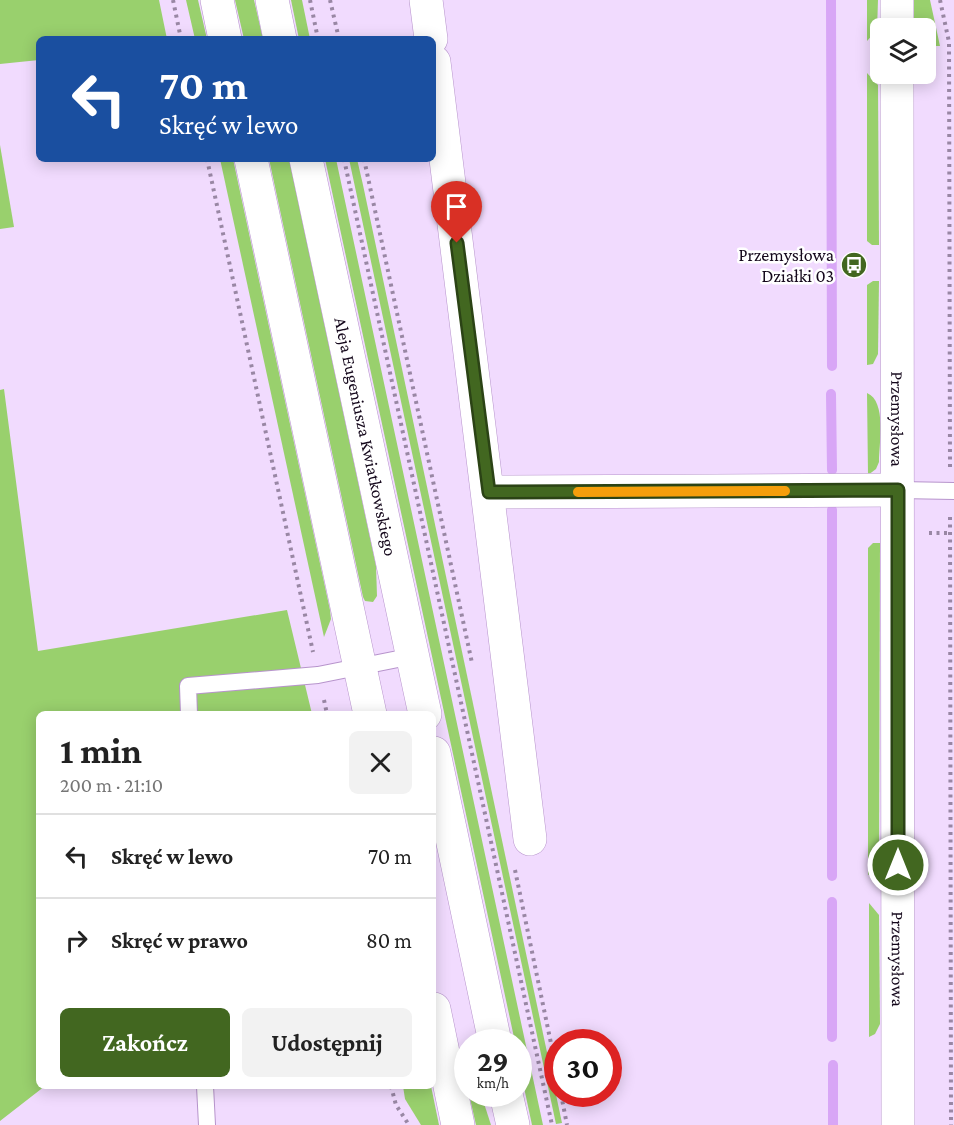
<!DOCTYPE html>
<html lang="pl">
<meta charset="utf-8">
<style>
body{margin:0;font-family:"Crimson Pro",serif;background:#f2f2f2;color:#222;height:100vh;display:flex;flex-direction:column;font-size:22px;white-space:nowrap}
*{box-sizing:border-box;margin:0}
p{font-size:20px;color:#767676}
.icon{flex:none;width:33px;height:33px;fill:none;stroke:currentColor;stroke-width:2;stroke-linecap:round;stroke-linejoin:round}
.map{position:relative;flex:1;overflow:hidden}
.details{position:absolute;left:36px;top:711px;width:400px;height:378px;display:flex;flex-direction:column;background:#fff;border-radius:9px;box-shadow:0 3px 15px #0003}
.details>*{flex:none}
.banner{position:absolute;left:36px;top:36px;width:400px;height:126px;border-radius:9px;box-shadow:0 3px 15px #0003;background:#1a4fa0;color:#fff;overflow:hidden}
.tools{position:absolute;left:870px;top:18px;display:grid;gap:12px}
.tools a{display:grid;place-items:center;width:66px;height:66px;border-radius:9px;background:#fff;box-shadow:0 3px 15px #0003;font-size:30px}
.speed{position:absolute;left:454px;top:1029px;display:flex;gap:12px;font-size:30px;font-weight:700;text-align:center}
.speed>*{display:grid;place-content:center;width:78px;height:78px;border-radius:50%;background:#fff;box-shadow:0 3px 15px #0003;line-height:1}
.speed small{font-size:15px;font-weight:400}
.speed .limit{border:9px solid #d22;background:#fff;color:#111}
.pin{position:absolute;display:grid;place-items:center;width:51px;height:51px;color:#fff;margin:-62px -26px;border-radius:50% 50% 50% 0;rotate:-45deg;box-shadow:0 0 6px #0007}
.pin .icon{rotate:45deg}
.me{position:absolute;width:66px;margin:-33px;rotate:0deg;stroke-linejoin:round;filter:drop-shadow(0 0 4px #0008)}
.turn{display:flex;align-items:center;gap:21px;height:126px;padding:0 24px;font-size:27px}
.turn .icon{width:78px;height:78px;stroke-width:2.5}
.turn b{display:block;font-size:42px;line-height:51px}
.round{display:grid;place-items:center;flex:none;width:63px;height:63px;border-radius:9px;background:#f2f2f2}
.summary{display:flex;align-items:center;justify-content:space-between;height:102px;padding:0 24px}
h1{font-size:36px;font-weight:700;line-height:45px}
.cta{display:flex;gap:12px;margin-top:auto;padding:12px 24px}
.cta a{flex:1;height:69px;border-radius:9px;background:#426720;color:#fff;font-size:24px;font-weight:700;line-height:69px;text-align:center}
.cta a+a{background:#f2f2f2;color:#222}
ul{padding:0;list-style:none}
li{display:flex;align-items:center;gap:18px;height:84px;padding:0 24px;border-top:2px solid #e0e0e0}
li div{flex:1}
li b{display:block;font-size:22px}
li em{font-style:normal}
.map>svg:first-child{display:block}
.grass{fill:#99d06d}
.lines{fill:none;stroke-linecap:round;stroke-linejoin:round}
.stream{stroke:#d8a6f6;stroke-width:10}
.lane-casing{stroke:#b794cc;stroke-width:18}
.street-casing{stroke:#b794cc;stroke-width:34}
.secondary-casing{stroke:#b794cc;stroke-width:34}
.path{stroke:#9987a4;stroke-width:4;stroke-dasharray:3 4.5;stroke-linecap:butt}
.lane{stroke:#fff;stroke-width:16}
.street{stroke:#fff;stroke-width:33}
.secondary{stroke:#fff;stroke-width:33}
.route-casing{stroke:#2b4315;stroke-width:15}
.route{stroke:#426720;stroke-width:10}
.slow{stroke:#f59e0b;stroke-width:10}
.labels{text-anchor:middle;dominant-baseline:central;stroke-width:5;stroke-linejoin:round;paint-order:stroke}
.poi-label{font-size:18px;fill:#14071b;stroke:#fff;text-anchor:end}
.street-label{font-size:18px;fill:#14071b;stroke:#fff}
</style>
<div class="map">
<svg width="954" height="1125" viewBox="0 0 954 1125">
<rect width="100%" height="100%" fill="#f1dbfe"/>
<g class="grass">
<polygon points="0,0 159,0 167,39 39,39 39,60 0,64"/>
<polygon points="186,0 198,0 207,39 195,39"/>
<polygon points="235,0 254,0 263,39 244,39"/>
<polygon points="291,0 302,0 310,39 299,39"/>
<polygon points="867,0 878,0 877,30 867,41"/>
<polygon points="914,0 930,0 940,46 926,46 926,28 914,28"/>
<polygon points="867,73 878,85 879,245 872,245 867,241"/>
<polygon points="0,145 14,227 0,229"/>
<polygon points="220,159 233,159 330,610 331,619 324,637"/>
<polygon points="269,159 289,159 376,566 377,596 373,602 365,601 363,597"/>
<polygon points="325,159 336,159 543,1125 532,1125 519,1064 519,1042 515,1042"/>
<polygon points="349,159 357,159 363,185 562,1123 556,1124"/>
<polygon points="873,281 879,281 878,354 873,364 867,365 867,285"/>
<polygon points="4,389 38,651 287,610 312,714 39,714 39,1086 45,1086 0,1121 0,390"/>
<path d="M867,393c20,8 12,51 12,69l-3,7 -8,6z"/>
<polygon points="873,543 880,543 879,863 876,870 868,875 868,548"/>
<polygon points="869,903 879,915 880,1024 875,1034 869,1037"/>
<polygon points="403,1086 431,1086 439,1125 421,1125 405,1099"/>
<polygon points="469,1094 481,1094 491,1125 476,1125"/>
</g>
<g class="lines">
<g class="stream">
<polyline points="831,0 832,366"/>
<polyline points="831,394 832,470"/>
<polyline points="832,876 832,510"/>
<polyline points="832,902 832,1037"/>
<polyline points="833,1065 833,1125"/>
</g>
<g class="lane-casing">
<g id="lane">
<polyline points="899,490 954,491"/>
<polyline points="189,714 188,686 318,675 413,656"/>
<polyline points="205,1086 207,1125"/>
</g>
</g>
<g class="street-casing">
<g id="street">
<polyline points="426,0 431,39"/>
<polyline points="897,0 897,28"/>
<polyline points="434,62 530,839"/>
<path id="s1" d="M897,74l1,1051"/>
<polyline points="489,492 899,490"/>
</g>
</g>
<g class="secondary-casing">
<g id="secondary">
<polyline points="217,0 225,39"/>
<polyline points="272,0 280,39"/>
<polyline points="251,159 370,714"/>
<path id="s2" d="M306,159l119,555"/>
<polyline points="434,753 495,1042"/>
<polyline points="434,1009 458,1125"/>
<polyline points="506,1094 513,1125"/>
</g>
</g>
<g class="path">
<polyline points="173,0 181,39"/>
<polyline points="310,0 318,39"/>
<polyline points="330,0 339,39"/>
<polyline points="940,0 949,42 950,467"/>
<polyline points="207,159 313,652"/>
<polyline points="344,159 552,1125"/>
<polyline points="364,159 472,663"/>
<polyline points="950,517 951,1125"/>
<polyline points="929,533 950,533"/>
<polyline points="324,700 327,714"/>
<polyline points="515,870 558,1077"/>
<polyline points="391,1086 396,1105 409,1125"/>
<polyline points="561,1094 567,1125"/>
</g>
<use href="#lane" class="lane"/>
<use href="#street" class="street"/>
<use href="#secondary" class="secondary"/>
</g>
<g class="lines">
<g class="route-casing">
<polyline id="route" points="457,243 489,492 898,490 898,865"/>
</g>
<use href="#route" class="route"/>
<polyline class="slow" points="578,492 785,491"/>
</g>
<defs>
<g id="bus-disc" transform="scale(1.35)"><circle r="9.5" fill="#426720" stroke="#fff"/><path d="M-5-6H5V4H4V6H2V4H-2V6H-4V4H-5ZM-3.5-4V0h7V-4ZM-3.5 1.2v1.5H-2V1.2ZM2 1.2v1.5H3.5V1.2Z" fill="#fff"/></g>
</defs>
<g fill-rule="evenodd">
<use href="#bus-disc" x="854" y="265"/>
</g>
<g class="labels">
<g class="poi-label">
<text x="834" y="255">Przemysłowa<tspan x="834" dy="21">Działki 03</tspan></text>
</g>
<g class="street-label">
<text stroke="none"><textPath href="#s1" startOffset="345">Przemysłowa</textPath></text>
<text stroke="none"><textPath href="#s2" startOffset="284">Aleja Eugeniusza Kwiatkowskiego</textPath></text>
<text stroke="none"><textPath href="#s1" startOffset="885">Przemysłowa</textPath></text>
</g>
</g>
</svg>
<div class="tools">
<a><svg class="icon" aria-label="layers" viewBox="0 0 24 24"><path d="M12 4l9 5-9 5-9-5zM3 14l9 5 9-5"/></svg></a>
</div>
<div class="speed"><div>29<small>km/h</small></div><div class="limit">30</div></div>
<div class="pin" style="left:457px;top:243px;background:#d93025"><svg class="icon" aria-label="arrive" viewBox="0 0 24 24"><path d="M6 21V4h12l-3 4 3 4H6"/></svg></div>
<svg class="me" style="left:898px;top:865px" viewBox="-20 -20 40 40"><circle r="17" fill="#426720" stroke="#fff" stroke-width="3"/><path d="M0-11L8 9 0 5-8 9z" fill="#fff"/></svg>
<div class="banner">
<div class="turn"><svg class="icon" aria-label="left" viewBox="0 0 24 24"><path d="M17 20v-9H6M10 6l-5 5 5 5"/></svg><div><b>70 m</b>Skręć w lewo</div></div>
</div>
<section class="details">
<div class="summary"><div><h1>1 min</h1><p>200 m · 21:10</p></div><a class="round"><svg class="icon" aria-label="close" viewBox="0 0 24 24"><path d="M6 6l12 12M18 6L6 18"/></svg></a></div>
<ul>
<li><svg class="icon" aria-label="left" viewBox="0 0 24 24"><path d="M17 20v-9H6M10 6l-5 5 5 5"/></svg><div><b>Skręć w lewo</b></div><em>70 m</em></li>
<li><svg class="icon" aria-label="right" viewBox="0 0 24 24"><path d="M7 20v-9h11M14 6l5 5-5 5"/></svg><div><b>Skręć w prawo</b></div><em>80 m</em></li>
</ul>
<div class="cta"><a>Zakończ</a><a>Udostępnij</a></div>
</section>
</div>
